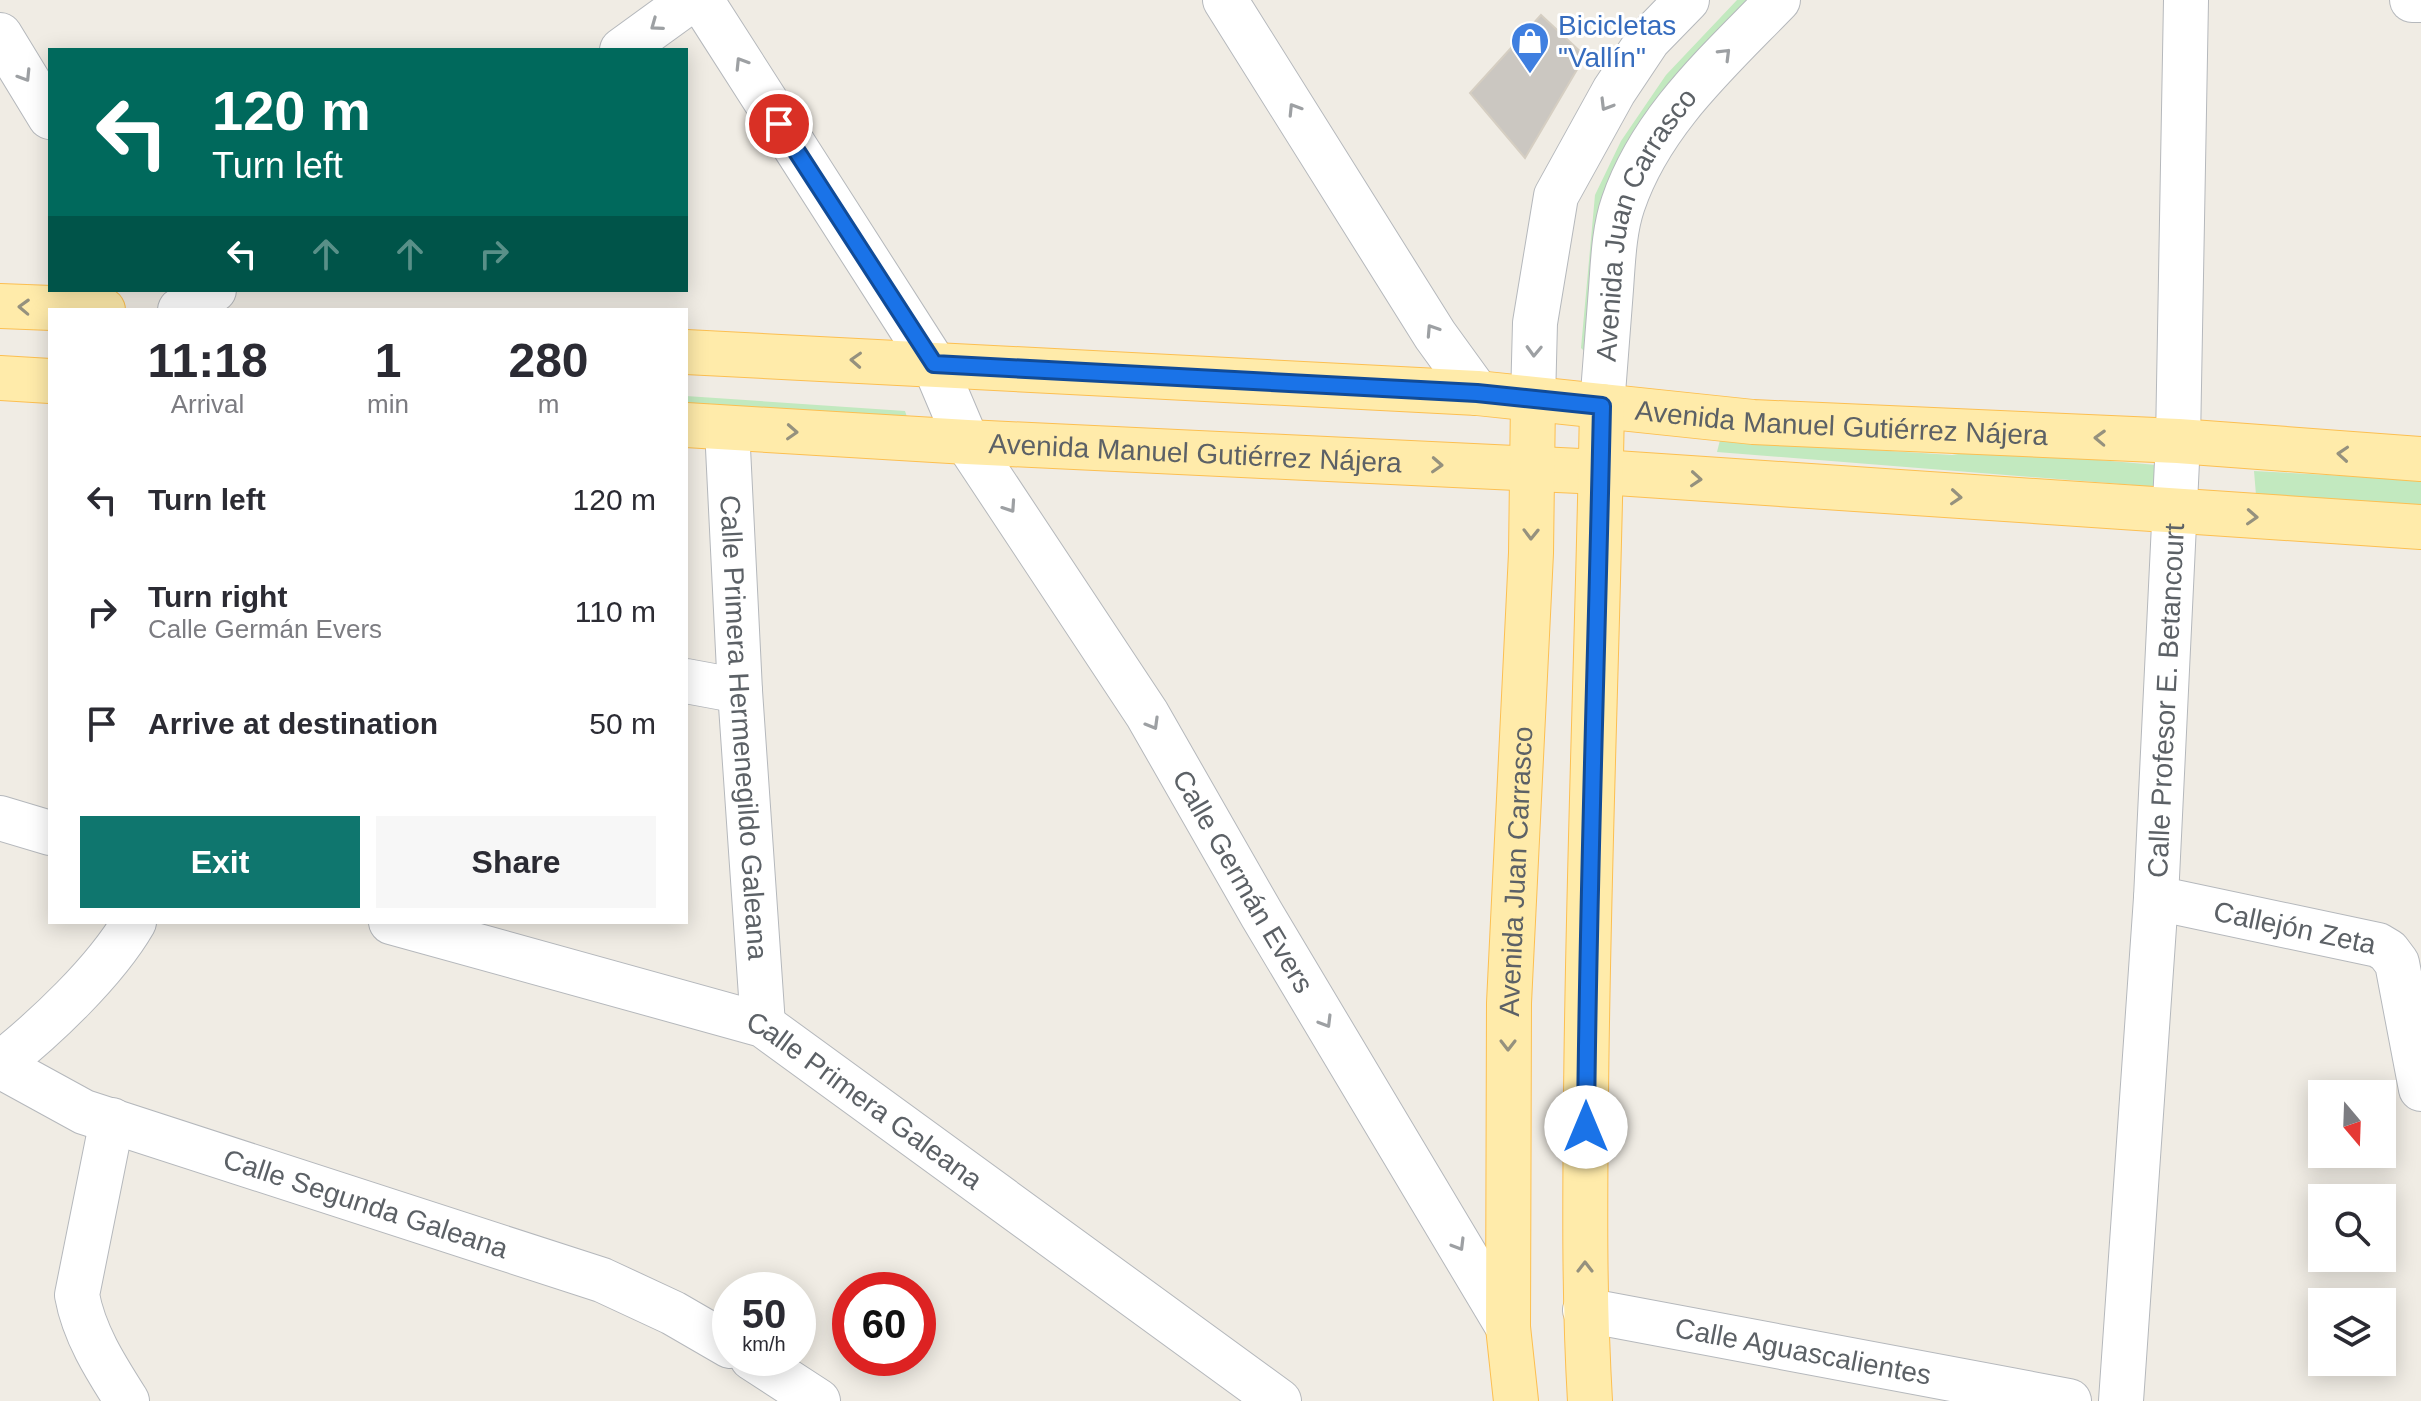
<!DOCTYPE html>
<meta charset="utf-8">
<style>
body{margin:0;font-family:Arial,sans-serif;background:#f7f7f7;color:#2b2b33;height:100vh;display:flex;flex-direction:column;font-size:30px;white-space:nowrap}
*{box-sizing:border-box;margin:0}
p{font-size:26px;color:#7c7c81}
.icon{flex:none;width:44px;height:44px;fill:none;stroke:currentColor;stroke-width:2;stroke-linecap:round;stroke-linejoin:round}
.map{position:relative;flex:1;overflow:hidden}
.sheet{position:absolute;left:48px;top:308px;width:640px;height:616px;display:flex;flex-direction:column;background:#fff;border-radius:0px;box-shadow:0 4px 20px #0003}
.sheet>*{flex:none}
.top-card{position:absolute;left:48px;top:48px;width:640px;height:244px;border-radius:0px;box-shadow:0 4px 20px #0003;background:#00695c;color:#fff;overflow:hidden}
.needle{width:52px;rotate:161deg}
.fabs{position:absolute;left:2308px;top:1080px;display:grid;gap:16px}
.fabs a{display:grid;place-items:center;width:88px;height:88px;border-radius:0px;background:#fff;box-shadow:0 4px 20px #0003;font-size:40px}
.speed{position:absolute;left:712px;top:1272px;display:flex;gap:16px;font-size:40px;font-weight:700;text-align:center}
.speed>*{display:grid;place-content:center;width:104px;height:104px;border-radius:50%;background:#fff;box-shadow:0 4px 20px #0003;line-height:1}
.speed small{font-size:20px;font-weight:400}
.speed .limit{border:12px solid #d22;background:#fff;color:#111}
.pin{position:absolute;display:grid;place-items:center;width:68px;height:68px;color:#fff;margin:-34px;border:4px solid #fff;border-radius:50%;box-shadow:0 2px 8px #0007}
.me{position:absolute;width:88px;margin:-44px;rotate:0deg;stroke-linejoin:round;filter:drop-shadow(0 0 6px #0008)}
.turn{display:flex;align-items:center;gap:28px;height:168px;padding:0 32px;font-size:36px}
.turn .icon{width:104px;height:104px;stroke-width:2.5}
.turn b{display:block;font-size:56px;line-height:68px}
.lanes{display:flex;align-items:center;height:76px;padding:0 32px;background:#0003;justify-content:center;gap:40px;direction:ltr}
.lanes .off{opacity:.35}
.eta{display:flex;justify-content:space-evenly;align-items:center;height:136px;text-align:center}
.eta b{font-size:48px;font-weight:700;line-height:56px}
.button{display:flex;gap:16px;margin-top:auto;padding:16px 32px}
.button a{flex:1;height:92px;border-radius:0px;background:#0f766e;color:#fff;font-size:32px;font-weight:700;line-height:92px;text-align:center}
.button a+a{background:#f7f7f7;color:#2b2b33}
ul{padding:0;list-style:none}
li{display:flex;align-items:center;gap:24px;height:112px;padding:0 32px}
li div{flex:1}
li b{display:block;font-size:30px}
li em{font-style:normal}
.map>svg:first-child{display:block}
.green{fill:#c2e9bf}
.building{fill:#cbc7c1;stroke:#d5cec2;stroke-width:2}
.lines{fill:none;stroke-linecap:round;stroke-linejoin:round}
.minor-casing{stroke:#b5b8bc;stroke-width:46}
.major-casing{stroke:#fcbf51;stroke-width:46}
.minor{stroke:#fff;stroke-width:44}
.major{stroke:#ffebaa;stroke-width:44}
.oneway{stroke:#9da0a3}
.oneway2{stroke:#95917e}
.route-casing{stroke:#114b97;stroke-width:20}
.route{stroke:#1a73e8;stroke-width:14}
.labels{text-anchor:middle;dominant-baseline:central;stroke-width:6;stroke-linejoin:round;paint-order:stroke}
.shop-label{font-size:28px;fill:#366cbe;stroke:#fff;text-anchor:start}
.street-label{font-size:28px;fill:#5c6166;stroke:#fff}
</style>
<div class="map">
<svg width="2421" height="1401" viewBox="0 0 2421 1401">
<rect width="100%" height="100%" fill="#f0ece4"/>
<g class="green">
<polygon points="1737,0 1755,0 1678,89 1589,356 1581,348 1595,195 1621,141 1666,75"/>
<polygon points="686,396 905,411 909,423 686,421"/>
<polygon points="1720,440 1952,455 1984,450 2157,465 2171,488 1717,452"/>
<polygon points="2254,471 2421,480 2421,508 2256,495"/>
</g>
<polygon class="building" points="1541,15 1585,56 1525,158 1470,93"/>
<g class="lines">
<g class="minor-casing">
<g id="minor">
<path id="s1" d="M701,0l233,364 33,78 180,272 115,201 246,412"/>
<polyline points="1225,0 1435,335 1477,393"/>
<polyline points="2412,0 2421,0"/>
<polyline points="0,35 50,117"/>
<polyline points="622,50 691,0"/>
<polyline points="180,310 214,290"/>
<polyline points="1533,400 1535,323 1556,196 1614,91 1648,40 1687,0"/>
<path id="s2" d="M1602,406c3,-39 6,-78 9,-117 2,-27 3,-59 12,-85 28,-83 96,-143 155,-204"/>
<path id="s3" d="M727,428l13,263 23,334"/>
<polyline points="686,681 740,691"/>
<polyline points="0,818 50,833"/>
<path id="s4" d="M2156,898l222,47 10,6 9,12 24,126"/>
<path id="s5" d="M391,922l372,103 516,376"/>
<path d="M0,1064c45,-36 105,-92 134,-142"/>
<path id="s6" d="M0,1066l84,46 518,168 71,33 57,33"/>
<path d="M112,1120l-35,175c7,39 29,73 50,106"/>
<path id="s7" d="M1585,1310l484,91"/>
<polyline points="752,1358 818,1401"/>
<path id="s8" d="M2121,1401l35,-503 22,-457 8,-441"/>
</g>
</g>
<g class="major-casing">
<g id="major">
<polyline points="0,306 103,310"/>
<path id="s9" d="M686,352l791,41 276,29 425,19 243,18"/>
<polyline points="0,378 50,381"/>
<path id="s10" d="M686,425l281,17 634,30 820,55"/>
<path id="s11" d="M1516,1401l-8,-74 1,-324 22,-450 2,-153"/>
<path d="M1590,1401c-6,-101 -5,-202 -4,-303 2,-231 12,-462 16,-692"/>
</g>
</g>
<use href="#minor" class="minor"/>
<use href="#major" class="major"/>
</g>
<defs><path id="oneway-chevron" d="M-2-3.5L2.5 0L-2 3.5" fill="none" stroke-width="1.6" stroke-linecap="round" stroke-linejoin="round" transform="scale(2)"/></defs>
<g class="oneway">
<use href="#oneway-chevron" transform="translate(656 25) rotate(144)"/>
<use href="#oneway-chevron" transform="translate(1725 54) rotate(-45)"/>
<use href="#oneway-chevron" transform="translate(741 63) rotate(-122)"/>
<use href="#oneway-chevron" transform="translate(25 76) rotate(58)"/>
<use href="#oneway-chevron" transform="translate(1606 105) rotate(121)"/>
<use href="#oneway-chevron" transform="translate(1294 109) rotate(-122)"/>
<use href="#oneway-chevron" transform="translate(1432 330) rotate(-123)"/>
<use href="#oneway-chevron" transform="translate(1534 351) rotate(92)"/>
<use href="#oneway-chevron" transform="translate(1010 507) rotate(56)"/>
<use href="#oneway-chevron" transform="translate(1153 724) rotate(60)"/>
<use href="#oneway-chevron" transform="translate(1326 1022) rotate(59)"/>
<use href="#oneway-chevron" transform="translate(1459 1245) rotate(59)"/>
</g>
<g class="oneway2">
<use href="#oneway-chevron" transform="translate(24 307) rotate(-178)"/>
<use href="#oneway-chevron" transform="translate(856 360) rotate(-177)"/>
<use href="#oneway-chevron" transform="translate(792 432) rotate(3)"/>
<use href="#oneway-chevron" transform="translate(2100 438) rotate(-178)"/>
<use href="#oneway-chevron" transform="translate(2343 454) rotate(-176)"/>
<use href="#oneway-chevron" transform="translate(1437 465) rotate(3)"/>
<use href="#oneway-chevron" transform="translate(1696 479) rotate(4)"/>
<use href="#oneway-chevron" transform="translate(1956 497) rotate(4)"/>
<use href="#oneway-chevron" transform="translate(2252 517) rotate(3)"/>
<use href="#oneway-chevron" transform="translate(1531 534) rotate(91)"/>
<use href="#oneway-chevron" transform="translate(1508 1045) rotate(90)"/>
<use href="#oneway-chevron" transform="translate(1585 1267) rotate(-90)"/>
</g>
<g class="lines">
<g class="route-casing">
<path id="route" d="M779,124l155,240 543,29 125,13c-5,240 -14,481 -16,721"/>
</g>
<use href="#route" class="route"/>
</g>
<defs>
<g id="shop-pin" transform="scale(2)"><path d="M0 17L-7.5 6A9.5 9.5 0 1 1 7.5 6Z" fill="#3f7fe0" stroke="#fff"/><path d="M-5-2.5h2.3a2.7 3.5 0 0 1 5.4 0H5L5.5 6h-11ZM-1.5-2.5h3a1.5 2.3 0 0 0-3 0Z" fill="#fff"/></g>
</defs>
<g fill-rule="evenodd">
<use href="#shop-pin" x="1530" y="41"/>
</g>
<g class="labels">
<g class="shop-label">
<text x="1558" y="25">Bicicletas<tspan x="1558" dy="32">"Vallín"</tspan></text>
</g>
<g class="street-label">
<text stroke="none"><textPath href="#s2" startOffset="190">Avenida Juan Carrasco</textPath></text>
<text stroke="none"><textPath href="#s9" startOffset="1158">Avenida Manuel Gutiérrez Nájera</textPath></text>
<text stroke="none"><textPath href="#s10" startOffset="510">Avenida Manuel Gutiérrez Nájera</textPath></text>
<text stroke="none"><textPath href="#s8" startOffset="702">Calle Profesor E. Betancourt</textPath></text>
<text stroke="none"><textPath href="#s3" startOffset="300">Calle Primera Hermenegildo Galeana</textPath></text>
<text stroke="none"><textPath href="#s11" startOffset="530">Avenida Juan Carrasco</textPath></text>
<text stroke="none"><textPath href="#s1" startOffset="1036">Calle Germán Evers</textPath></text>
<text stroke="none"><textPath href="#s4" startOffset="142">Callejón Zeta</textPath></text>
<text stroke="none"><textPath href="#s5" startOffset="512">Calle Primera Galeana</textPath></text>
<text stroke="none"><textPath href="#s6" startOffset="392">Calle Segunda Galeana</textPath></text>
<text stroke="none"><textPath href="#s7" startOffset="222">Calle Aguascalientes</textPath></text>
</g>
</g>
</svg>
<div class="fabs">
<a><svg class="needle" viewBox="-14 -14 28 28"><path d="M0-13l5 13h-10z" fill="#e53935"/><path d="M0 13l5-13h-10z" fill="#7c7c81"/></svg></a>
<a><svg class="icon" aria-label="search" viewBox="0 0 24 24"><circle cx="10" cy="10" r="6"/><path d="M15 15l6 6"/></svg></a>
<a><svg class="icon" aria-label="layers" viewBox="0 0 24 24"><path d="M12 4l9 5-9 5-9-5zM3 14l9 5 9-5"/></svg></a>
</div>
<div class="speed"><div>50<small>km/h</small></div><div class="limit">60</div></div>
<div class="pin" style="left:779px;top:124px;background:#d93025"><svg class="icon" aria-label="arrive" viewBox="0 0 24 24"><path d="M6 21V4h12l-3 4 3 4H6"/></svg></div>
<svg class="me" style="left:1586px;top:1127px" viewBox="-20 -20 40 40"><circle r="19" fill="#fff"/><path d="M0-13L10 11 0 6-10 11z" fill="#1a73e8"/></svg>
<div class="top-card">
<div class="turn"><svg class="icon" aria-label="left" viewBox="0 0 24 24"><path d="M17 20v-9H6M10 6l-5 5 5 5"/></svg><div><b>120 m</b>Turn left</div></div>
<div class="lanes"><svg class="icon" aria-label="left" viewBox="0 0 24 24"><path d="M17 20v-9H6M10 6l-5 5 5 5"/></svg><svg class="icon off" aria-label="ahead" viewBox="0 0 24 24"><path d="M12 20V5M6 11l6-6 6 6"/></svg><svg class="icon off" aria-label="ahead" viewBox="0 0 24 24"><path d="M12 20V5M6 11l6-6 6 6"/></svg><svg class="icon off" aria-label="right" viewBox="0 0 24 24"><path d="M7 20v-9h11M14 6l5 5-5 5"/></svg></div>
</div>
<section class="sheet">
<div class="eta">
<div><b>11:18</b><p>Arrival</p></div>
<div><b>1</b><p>min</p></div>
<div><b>280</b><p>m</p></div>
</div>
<ul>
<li><svg class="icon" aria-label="left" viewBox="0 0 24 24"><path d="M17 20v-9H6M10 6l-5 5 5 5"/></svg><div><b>Turn left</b></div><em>120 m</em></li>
<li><svg class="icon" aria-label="right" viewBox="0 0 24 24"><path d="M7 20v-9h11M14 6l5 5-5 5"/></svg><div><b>Turn right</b><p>Calle Germán Evers</p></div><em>110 m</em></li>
<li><svg class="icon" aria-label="arrive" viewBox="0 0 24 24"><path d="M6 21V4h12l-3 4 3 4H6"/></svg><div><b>Arrive at destination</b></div><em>50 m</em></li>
</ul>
<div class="button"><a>Exit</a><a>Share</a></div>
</section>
</div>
